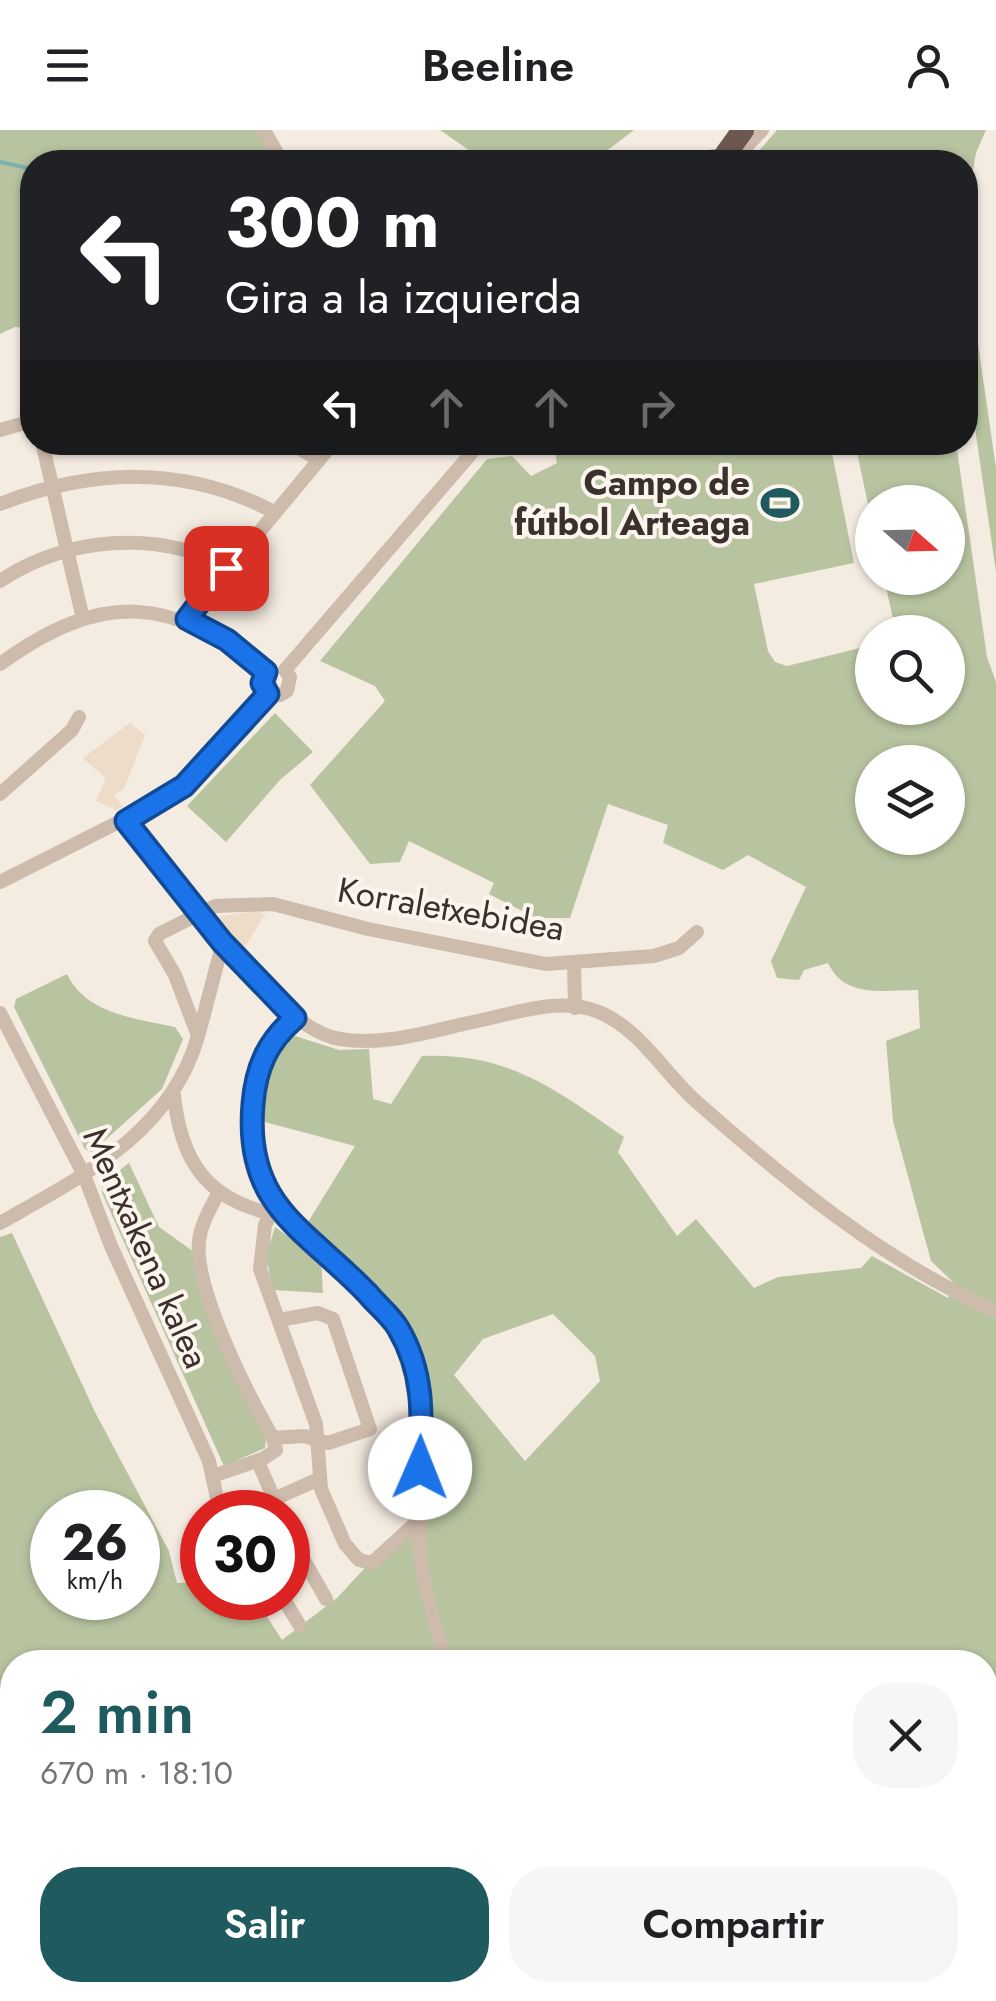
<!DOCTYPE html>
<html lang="es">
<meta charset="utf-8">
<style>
body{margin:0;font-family:Jost,sans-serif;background:#f6f6f6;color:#202124;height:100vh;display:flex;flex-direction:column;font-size:38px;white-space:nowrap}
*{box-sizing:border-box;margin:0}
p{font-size:32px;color:#757577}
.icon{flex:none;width:55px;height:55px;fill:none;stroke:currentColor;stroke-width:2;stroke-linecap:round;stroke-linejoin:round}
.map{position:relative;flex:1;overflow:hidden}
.drawer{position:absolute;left:0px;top:1520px;width:998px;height:352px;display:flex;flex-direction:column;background:#fff;border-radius:40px 40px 0 0;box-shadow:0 2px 8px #0004}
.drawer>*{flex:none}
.hud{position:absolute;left:20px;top:20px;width:958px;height:305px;border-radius:40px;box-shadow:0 2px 8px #0004;background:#202124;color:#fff;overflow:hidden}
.needle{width:65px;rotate:110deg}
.controls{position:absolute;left:855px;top:355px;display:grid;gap:20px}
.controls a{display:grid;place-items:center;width:110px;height:110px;border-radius:50%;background:#fff;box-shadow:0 2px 8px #0004;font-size:50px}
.speed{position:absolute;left:30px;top:1360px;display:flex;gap:20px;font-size:50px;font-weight:700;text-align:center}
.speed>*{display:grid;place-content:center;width:130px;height:130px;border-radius:50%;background:#fff;box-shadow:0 2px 8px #0004;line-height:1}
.speed small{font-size:25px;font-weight:400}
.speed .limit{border:15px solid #d22;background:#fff;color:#111}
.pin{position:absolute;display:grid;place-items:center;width:85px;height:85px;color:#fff;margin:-42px;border-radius:20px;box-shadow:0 5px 15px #0006}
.me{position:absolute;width:110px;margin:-55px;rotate:1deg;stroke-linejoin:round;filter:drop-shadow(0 0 8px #0008)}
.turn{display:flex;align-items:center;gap:35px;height:210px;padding:0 40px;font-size:45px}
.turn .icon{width:130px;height:130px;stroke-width:2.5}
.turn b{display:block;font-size:70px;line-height:85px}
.lanes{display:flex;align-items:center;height:95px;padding:0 40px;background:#0003;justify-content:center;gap:50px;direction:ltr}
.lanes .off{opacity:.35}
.round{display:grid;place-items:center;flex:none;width:105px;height:105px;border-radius:40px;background:#f6f6f6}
.overview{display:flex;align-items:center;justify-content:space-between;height:170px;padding:0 40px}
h1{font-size:60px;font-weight:600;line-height:75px;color:#1f5a5e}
.primary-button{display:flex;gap:20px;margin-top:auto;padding:20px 40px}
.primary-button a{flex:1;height:115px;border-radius:40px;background:#1f5a5e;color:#fff;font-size:40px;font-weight:600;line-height:115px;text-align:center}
.primary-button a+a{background:#f6f6f6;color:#202124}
header{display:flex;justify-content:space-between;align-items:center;height:130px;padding:0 40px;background:#fff;font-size:45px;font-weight:600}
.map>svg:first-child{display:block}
.green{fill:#b8c4a0;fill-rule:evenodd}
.plaza{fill:#ecdcc8}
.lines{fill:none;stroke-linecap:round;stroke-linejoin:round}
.stream{stroke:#7fb0b2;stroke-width:4}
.minor{stroke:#cdbbac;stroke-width:14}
.trunk{stroke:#6c584f;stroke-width:22}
.route-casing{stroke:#114b97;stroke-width:25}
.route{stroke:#1a73e8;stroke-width:18}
.labels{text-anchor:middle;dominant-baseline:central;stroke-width:8;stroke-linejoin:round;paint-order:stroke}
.poi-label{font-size:35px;font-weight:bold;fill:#3b302b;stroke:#fbf5ee;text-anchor:end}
.street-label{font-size:35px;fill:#3b302b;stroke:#fbf5ee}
</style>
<header><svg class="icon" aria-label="menu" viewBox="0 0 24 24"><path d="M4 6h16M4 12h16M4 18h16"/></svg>Beeline<svg class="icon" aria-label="person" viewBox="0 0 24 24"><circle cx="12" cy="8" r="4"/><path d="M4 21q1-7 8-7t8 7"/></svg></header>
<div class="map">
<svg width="996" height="1871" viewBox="0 0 996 1871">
<rect width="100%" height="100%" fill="#f4ebe1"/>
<g class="green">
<polygon points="0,0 258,0 276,32 32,32 32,199 15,197 0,204"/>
<polygon points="440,0 634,0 592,32 486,32"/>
<polygon points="777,0 986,0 976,23 965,88 965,32 749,32"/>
<polygon points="965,124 996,338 996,442 975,298 965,266"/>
<path d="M554,313h276l24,120 -100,21 14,67 7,11 12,4 85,-21v63h76v-76h-52l-12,-54h64v-76h-76v21l-17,-80h101l31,214 9,25v1098l-11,-11v-107h-973v328h973v-128l11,10v129h-996v-764l12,-4 83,179 74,139 8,32 25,-1v16h53l27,42 55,-42 89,-96c0,-42 8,-93 -2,-133 -15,-62 -73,-103 -119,-142l50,-81 -94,-25 3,-50 25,-37 50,16 30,-1 4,50 18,5 31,-48c86,-4 135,34 202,81l-6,15 59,84 19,-17 58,69 24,-11 83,-9 11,-12 76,42 5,-16 -22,-21 -38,-140 -7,-80 34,-13 -2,-38c-35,0 -73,9 -90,-27l-24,7 -5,10 -22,-2 -6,-17 35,-74 -58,-32 -25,15 -60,-27 5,-18 -60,-21 -38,114h-34l-47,-24 5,-11 -85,-42 -9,21 -30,2 -60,-79 75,-84 -10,-15 -55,-25 167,-202 25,-3 19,20 26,-13zM872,632h76v76h-76zM553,1184l42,42 5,25 -75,80 -71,-86 29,-36zM52,1382h86v86h-86z"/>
<polygon points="275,583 313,622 280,650 226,712 187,676"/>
<path d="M67,844c19,40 67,44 108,53l8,12 -21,50 -70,63 -7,-3 -71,-142 2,-8z"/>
<polygon points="129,1033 159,1097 194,1122 222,1218 266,1309 265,1318 224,1336 102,1063 103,1053"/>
<polygon points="275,1097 321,1130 323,1163 273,1160 266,1127"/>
</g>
<g class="plaza">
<polygon points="130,593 145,605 124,659 114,665 123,677 116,680 96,671 106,648 83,628"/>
<polygon points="255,781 265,784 244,819 217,787"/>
</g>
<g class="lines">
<polyline class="stream" points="0,32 32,39"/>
<g class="minor">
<polyline points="264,0 282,32"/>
<polyline points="687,32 713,26 721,30"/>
<polyline points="732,32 762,0"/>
<polyline points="0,300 32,291"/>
<polyline points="42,312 83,489"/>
<polyline points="288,312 319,330"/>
<path d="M0,374c92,-36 186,-39 274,8"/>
<path d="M0,451c66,-44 157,-52 227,-14"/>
<polyline points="187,489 334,312"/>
<path d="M0,534c101,-73 170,-69 266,7"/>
<polyline points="285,540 481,312"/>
<polyline points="268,564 280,565 287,561 290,547 285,540"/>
<polyline points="0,664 72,600 79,587"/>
<path d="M126,691c43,55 147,208 214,218 47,8 97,-10 142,-19 37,-8 81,-24 119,-7 40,17 65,63 98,91 90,79 187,159 297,207"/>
<polyline points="0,752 170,666 214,627 268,564"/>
<polyline points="574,832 575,878"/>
<polyline points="0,883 84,1045 111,1116 209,1331 220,1382"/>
<path d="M295,888c-28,23 -39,51 -42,86 -12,150 133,149 166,273 13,48 -4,122 1,175 4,37 16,74 26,110"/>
<polyline points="199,903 223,812"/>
<path d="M174,966c7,63 31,102 95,117"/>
<path d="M219,1062c-7,13 -16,28 -19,43 -11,46 49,162 73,203l31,-2 24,7 42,-14 -37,-110 -15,-6 -39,7"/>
<polyline points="275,1077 265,1095 260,1139 316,1294 321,1359 345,1414 359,1430 372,1433 420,1389"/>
<path d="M0,1093c81,-46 171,-90 198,-187l-23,-61 -20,-34 4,-7 56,-28 58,-2 95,25 178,35 108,-8 25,-8 18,-16"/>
<polyline points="273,1308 276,1320 258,1332 280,1382"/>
<polyline points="213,1346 259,1330"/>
<polyline points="274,1369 319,1349"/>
<polyline points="288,1402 326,1469"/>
<polyline points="202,1418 202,1429"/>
<polyline points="283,1468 300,1496"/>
<polyline points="669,1860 677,1871"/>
<polyline points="517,1871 529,1860"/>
</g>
<polyline class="trunk" points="720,32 743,0"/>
</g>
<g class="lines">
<g class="route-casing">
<path id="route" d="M226,438l-39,51 40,21 39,32 -4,11 6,11 -84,92 -58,35 96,121 73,76c-28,24 -39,50 -42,86 -9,103 53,125 115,190 9,11 23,22 30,34 27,45 24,90 22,140"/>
</g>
<use href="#route" class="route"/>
</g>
<defs>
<g id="stadium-bare" transform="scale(3)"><path d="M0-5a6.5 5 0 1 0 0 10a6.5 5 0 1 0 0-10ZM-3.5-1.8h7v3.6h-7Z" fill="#1f5a5e" stroke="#fbf5ee" stroke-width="2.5" paint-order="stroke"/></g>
</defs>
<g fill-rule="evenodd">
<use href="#stadium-bare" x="780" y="373"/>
</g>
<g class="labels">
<g class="poi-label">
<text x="750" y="353">Campo de<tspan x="750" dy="40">fútbol Arteaga</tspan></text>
</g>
<g class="street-label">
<text transform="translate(451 779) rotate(10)">Korraletxebidea</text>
<text transform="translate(146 1118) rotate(66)">Mentxakena kalea</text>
</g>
</g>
</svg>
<div class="controls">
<a><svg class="needle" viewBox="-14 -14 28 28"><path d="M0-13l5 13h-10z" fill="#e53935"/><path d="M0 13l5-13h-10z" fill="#757577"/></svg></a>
<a><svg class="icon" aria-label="search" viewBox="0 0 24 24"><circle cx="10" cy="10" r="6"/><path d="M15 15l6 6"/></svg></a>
<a><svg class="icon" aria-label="layers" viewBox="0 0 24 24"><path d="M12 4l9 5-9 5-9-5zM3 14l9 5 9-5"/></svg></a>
</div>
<div class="speed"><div>26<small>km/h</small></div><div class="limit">30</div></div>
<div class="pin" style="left:226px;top:438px;background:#d93025"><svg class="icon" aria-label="arrive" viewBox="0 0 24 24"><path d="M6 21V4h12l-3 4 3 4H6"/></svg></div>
<svg class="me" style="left:420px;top:1338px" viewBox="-20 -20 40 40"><circle r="19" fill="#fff"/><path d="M0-13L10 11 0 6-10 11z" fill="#1a73e8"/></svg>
<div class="hud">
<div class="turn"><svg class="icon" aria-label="left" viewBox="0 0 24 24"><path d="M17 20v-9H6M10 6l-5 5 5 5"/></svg><div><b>300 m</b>Gira a la izquierda</div></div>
<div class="lanes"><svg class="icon" aria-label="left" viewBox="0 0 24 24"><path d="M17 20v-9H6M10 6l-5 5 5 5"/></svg><svg class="icon off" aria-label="ahead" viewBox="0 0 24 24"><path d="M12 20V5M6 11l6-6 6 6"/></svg><svg class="icon off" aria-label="ahead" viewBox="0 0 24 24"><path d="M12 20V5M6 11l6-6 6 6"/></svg><svg class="icon off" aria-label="right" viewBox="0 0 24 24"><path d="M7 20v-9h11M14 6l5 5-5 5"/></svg></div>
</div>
<section class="drawer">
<div class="overview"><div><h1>2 min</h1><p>670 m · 18:10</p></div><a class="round"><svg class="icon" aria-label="close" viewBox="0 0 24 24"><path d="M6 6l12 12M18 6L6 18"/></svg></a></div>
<div class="primary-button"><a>Salir</a><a>Compartir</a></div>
</section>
</div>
